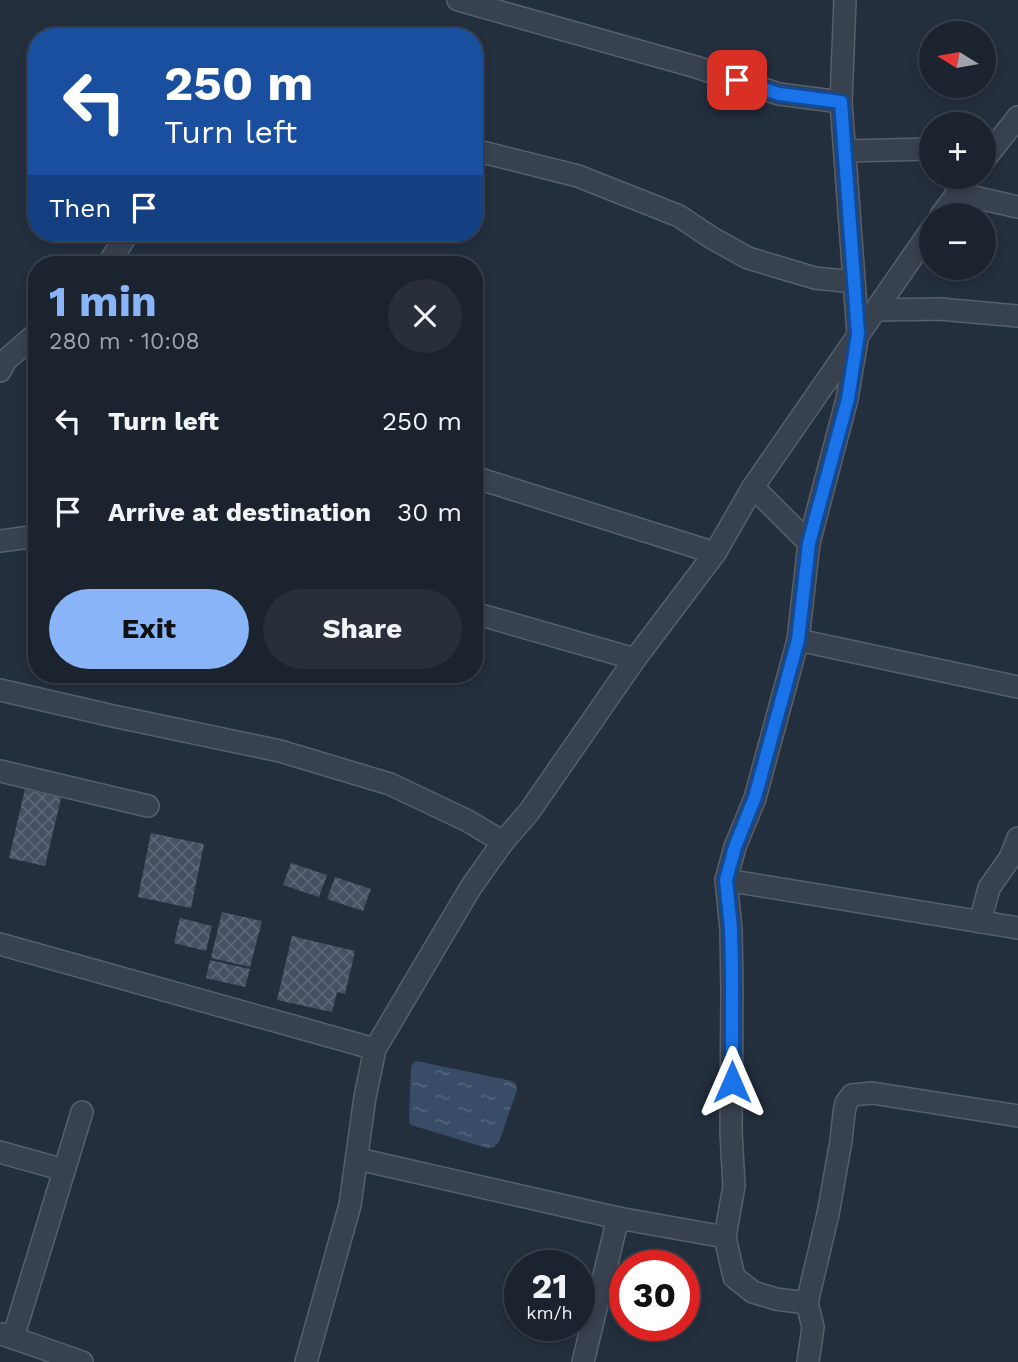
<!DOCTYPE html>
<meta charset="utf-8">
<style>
body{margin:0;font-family:"Work Sans",sans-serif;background:#282f3a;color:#f1f3f6;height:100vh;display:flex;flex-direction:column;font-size:26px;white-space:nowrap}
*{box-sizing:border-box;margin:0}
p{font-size:23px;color:#a0a4aa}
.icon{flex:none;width:38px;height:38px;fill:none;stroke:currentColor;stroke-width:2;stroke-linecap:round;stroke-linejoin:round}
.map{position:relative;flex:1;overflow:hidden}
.details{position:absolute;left:28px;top:256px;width:455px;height:427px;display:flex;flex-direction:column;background:#1b232e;border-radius:28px;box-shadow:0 4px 10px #0003,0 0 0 2px #39404a}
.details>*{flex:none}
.hud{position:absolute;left:28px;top:28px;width:455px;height:214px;border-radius:28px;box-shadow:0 4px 10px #0003,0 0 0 2px #39404a;background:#1a4fa0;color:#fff;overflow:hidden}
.needle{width:46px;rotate:281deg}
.buttons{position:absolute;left:919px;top:21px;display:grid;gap:14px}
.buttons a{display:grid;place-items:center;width:77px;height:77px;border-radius:50%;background:#1b232e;box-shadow:0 4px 10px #0003,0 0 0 2px #39404a;font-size:35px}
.speed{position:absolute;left:504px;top:1250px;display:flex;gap:14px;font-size:35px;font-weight:700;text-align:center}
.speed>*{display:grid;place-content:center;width:91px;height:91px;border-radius:50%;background:#1b232e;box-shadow:0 4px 10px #0003,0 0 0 2px #39404a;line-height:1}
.speed small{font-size:18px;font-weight:400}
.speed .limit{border:10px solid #d22;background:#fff;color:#111}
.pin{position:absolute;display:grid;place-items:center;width:60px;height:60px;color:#fff;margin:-30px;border-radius:14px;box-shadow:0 4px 10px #0006}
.me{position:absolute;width:77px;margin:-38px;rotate:0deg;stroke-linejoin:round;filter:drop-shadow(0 0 5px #0008)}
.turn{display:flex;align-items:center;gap:24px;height:147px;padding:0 21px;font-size:32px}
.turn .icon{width:91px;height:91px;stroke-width:2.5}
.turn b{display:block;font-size:49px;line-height:60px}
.then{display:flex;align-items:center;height:66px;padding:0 21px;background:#0003;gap:14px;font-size:26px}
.round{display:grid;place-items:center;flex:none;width:74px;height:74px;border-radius:37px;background:#282f3a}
.overview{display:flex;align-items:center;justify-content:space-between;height:119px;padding:0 21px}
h1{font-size:42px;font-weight:700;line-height:52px;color:#8ab4f8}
.button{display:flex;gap:14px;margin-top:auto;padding:14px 21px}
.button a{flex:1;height:80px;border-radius:42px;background:#8ab4f8;color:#111;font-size:28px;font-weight:700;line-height:80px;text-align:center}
.button a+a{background:#282f3a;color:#f1f3f6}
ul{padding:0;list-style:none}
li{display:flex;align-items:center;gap:21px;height:91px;padding:0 21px}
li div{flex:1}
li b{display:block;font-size:26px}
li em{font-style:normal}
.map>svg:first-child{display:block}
.water{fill:url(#water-ripples)}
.building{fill:url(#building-cross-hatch)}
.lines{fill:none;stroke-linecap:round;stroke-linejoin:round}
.street-casing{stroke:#565f6c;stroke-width:24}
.street{stroke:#38414e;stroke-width:21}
.route-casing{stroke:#114b97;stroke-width:18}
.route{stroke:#1a73e8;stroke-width:12}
</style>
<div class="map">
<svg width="1018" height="1362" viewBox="0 0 1018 1362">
<defs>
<pattern id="water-ripples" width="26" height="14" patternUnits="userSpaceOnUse" patternTransform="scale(1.75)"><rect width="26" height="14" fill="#394c67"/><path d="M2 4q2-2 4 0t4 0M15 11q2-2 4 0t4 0" fill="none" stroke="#53647b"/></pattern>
<pattern id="building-cross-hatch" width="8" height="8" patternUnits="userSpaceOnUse" patternTransform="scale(1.75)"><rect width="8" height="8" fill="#455162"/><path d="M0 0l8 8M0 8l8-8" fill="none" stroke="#5d6877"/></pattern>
</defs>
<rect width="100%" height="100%" fill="#242f3e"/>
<polygon class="water" points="416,1061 512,1081 516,1084 517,1090 499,1142 494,1147 487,1148 411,1125 409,1121 411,1068 413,1063"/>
<g class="building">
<polygon points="25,789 61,798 45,866 9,858"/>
<polygon points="151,833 204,844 191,908 138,897"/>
<polygon points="291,863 327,875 319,897 283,885"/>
<polygon points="335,877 371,889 363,911 327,899"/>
<polygon points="222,912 262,921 250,967 211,958"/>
<polygon points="180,918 212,926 206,951 174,943"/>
<polygon points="292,936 355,951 345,994 337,992 332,1012 277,1000"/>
<polygon points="210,960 250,969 245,987 206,978"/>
</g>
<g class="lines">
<g class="street-casing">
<g id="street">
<polyline points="458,0 696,67 779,94 841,102"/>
<polyline points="474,150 578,176 679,216 712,238 748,258 815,278 854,282"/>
<polyline points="845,151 931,149"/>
<polyline points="984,160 1018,117"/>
<polyline points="956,193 1018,207"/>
<polyline points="941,215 970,177"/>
<polyline points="108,264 128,233"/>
<polyline points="876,310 940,309 1018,316"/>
<polyline points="0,371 6,360 37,333"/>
<polyline points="474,477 715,553"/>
<polyline points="753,487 809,543 798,640 755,798 735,847 726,880 731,929 732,991 731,1132 734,1186 725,1237 734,1277 753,1292 776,1299 807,1303 813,1327 808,1362"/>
<polyline points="0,541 37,536"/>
<polyline points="809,543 847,399 858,334 841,102 845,0"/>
<polyline points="474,613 635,659"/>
<polyline points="798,640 1018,687"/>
<polyline points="0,690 113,716 280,751 390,784 468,821 503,842"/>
<polyline points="0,771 148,806"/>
<polyline points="726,880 1018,928"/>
<polyline points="980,922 989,888 1010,858 1018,838"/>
<polyline points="0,944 375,1049"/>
<polyline points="0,1152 64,1170"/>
<polyline points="358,1159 618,1218 725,1237"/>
<polyline points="807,1303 828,1214 841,1141 844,1113 846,1103 852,1095 872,1093 1018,1116"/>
<polyline points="2,1334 82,1362"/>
<polyline points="13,1338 82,1112"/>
<polyline points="306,1362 350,1205 365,1097 375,1049 471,887 503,842 529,812 635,659 715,553 753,487 931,230"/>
<polyline points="583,1362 618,1218"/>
</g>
</g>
<use href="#street" class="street"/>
</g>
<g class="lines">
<g class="route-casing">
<polyline id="route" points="732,1082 732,971 731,929 726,880 735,847 755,797 798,640 809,543 848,399 858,334 841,102 779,94 737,80"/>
</g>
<use href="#route" class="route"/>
</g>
</svg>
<div class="buttons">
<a><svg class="needle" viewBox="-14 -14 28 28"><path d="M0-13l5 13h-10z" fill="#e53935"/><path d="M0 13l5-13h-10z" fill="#a0a4aa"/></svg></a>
<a>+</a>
<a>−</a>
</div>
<div class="speed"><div>21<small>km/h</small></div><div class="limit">30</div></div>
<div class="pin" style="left:737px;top:80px;background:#d93025"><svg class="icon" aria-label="arrive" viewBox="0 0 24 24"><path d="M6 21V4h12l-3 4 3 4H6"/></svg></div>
<svg class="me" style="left:732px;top:1082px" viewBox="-20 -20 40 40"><path d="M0-17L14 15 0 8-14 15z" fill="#1a73e8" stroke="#fff" stroke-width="4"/></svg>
<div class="hud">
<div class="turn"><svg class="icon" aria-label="left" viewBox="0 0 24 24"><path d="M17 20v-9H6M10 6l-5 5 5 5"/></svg><div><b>250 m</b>Turn left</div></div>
<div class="then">Then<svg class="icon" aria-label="arrive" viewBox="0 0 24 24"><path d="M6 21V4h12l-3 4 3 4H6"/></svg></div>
</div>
<section class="details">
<div class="overview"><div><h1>1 min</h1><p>280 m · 10:08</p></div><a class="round"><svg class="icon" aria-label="close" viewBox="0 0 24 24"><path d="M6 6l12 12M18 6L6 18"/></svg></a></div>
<ul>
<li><svg class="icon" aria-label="left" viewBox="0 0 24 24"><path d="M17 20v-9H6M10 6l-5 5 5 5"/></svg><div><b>Turn left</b></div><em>250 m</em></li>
<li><svg class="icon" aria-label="arrive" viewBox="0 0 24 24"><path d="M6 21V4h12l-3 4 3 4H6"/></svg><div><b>Arrive at destination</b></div><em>30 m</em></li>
</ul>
<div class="button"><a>Exit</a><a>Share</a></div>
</section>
</div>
